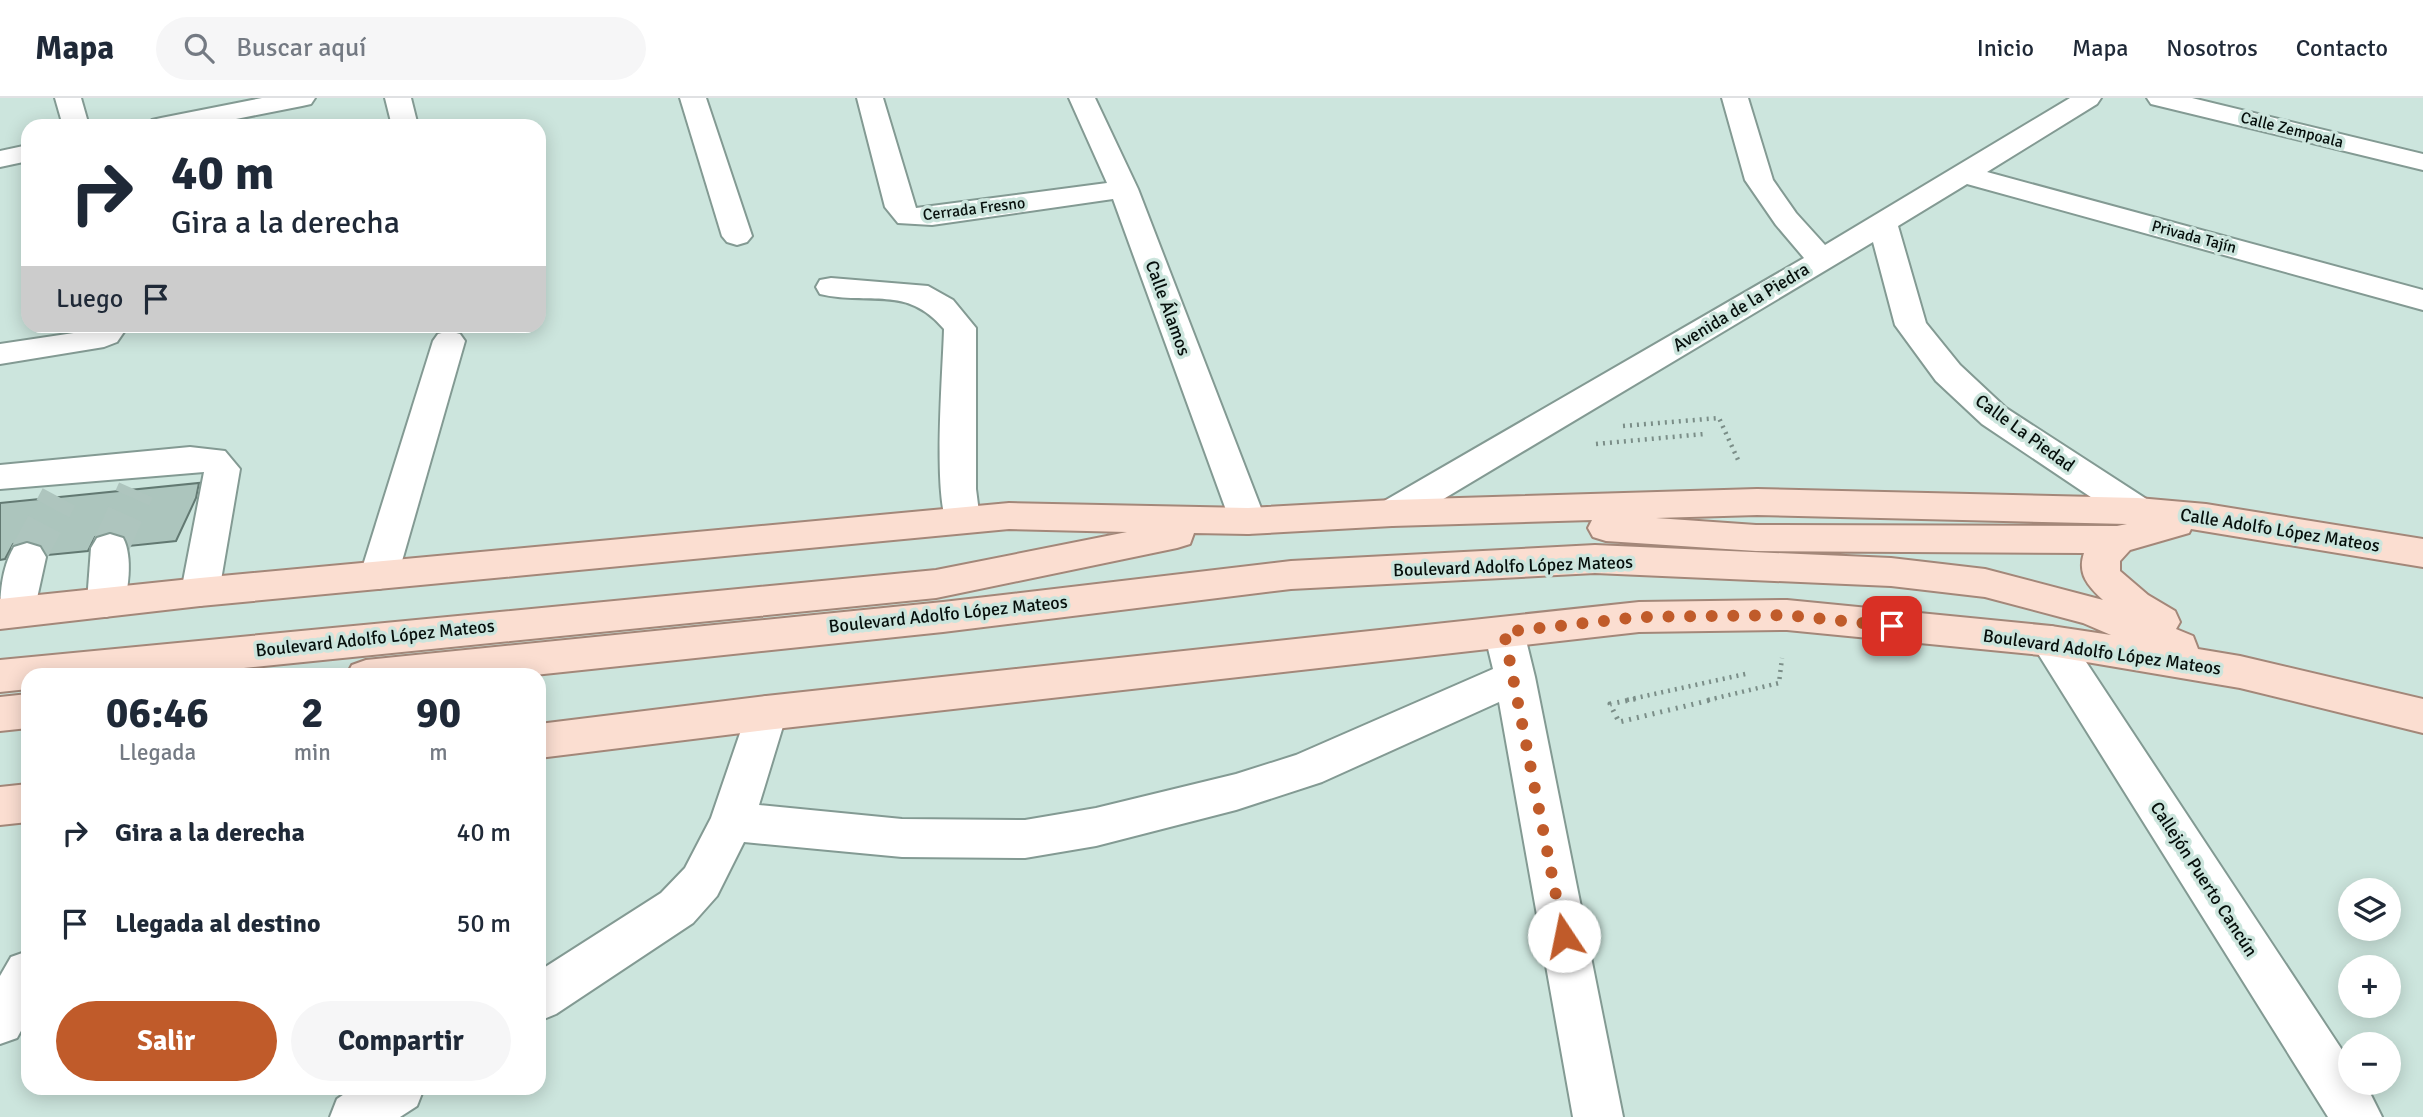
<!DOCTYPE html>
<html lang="es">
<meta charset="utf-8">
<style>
body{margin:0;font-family:Signika,sans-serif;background:#f6f6f7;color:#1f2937;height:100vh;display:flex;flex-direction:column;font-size:26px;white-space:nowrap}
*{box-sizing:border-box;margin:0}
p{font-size:23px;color:#747a83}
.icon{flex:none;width:38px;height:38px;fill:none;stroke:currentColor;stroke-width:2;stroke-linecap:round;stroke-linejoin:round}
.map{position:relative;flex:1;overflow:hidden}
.drawer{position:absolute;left:21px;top:570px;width:525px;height:427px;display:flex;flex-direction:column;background:#fff;border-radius:21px;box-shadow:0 4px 18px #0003}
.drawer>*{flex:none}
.guide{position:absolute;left:21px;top:21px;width:525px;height:214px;border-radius:21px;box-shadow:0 4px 18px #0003;background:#fff;color:#1f2937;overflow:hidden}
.tools{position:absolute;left:2338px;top:780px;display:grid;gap:14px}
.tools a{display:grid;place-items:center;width:63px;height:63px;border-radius:50%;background:#fff;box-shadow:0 4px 18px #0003;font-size:35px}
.pin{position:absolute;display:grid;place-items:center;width:60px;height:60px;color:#fff;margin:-30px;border-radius:14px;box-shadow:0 4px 10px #0006}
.me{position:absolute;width:77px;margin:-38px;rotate:349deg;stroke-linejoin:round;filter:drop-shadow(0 0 5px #0008)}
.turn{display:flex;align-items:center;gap:24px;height:147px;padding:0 35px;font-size:32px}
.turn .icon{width:91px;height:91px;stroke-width:2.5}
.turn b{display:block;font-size:49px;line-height:60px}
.then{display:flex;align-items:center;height:66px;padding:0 35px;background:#0003;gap:14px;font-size:26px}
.eta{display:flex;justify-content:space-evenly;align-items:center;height:119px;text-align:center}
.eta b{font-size:42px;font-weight:700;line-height:49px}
.cta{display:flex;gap:14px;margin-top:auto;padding:14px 35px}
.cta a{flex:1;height:80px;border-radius:42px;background:#c05b2a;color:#fff;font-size:28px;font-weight:700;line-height:80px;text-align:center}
.cta a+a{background:#f6f6f7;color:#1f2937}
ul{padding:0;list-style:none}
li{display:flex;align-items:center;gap:21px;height:91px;padding:0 35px}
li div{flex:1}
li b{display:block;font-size:26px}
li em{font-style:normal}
header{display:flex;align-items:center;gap:42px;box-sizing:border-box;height:98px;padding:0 35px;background:#fff;border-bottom:2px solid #e0e1e3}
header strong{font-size:33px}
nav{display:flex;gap:38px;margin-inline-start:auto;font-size:24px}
.search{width:490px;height:63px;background:#f6f6f7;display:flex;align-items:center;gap:18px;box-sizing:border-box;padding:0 24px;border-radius:38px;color:#747a83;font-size:26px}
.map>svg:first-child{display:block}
.building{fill:#acc5bd;stroke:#627972;stroke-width:2}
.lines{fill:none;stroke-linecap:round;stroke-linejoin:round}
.minor-tunnel{stroke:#aec5be;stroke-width:37;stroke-dasharray:37 18;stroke-linecap:butt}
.minor-casing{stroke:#839a93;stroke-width:4}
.major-casing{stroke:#a38779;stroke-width:4}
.path-far1{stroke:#7b8e88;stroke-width:4.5;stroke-dasharray:2 5;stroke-linecap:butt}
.path{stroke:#7b8e88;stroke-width:5;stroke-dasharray:2 6;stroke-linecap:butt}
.minor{fill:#fff;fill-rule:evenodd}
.major{fill:#fbded1;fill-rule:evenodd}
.route{stroke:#c05b2a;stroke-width:12;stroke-dasharray:0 21.6}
.labels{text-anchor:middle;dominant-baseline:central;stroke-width:7;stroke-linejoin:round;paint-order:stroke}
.far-street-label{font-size:16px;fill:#060f0c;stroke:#cce5dd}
.street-label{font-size:18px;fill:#060f0c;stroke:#cce5dd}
</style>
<header>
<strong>Mapa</strong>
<div class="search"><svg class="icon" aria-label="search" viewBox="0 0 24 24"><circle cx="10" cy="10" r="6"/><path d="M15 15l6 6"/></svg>Buscar aquí</div>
<nav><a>Inicio</a><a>Mapa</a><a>Nosotros</a><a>Contacto</a></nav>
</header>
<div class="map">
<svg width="2423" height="1019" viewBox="0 0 2423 1019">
<rect width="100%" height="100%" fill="#cce5dd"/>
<polygon class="building" points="199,385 196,400 176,443 129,448 124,437 109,433 95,439 88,453 48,457 41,446 26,442 13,446 5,461 0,462 0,405"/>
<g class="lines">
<g class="minor-tunnel">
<polyline points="110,450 136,392"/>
<polyline points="27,459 59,399"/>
</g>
<g class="minor-casing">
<g id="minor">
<polygon points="55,0 81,0 89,28 63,28"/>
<polygon points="262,0 315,0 311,6 302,8 201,28 148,28 152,22 161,20"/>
<polygon points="385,0 411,0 418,28 392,28"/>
<polygon points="680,0 706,0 752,138 747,144 737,147 727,144 722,138"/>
<polygon points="857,0 883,0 916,110 1107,85 1069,0 1095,0 1138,91 1266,423 1261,432 1248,436 1235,432 1230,423 1113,101 932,127 898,125 885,109"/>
<polygon points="1722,0 1748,0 1773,82 1796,115 1825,147 2070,0 2101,0 2097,6 1987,74 2423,192 2423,212 1967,86 1898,128 1926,225 1960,267 2006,310 2151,404 2156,413 2151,422 2138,426 2125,422 1982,326 1936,283 1895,227 1873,144 1405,424 1392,428 1379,424 1374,415 1379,406 1804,160 1776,127 1745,82"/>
<polygon points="2147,0 2192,0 2423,56 2423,72 2151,6"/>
<polygon points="28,47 28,63 0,69 0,53"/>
<path d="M831,180l97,8 25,14 23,28v161l4,31 -5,9 -13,4 -13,-4c-17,-30 -6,-158 -5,-200 -38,-45 -74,-23 -124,-35l-4,-7 4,-7z"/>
<polygon points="96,228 128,228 117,244 104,249 0,266 0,246 87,233"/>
<polygon points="449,233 460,236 465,243 398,477 392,487 379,491 366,487 360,477 433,243 438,236"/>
<polygon points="190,349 225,353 240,371 219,494 213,504 200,508 187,504 181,494 204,374 0,391 0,367"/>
<path d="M110,436l13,4c10,18 6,56 -3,74l-14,5 -14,-5 -5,-10 4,-54 6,-10z"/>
<path d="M27,445l13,4 6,10 -12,55 -5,10 -14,5 -15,-7c0,-25 1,-51 14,-73z"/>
<polygon points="1504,519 1518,523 1524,534 1535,579 1623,1019 1573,1019 1499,604 1322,684 1236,712 1096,748 1025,760 902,759 744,744 717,798 693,825 556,916 539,923 539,873 661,795 685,770 711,720 751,603 766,598 781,603 787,615 759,707 902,721 1025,722 1096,710 1236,676 1296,657 1493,571 1484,534 1490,523"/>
<polygon points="2051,528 2065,532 2350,964 2350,985 2365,985 2382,1019 2328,1019 2037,554 2031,543 2037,532"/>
<polygon points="28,853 28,920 17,940 0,946 0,878 11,859"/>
<polygon points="353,990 424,990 417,1008 400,1019 330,1019 337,1001"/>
</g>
</g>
<g class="major-casing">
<g id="major">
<path d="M1757,391l381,9 68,6 217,35v28l-232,-38 -2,4 -59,17 -10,11v10l28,24 27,16 5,11 -4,7 17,7 5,13 42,7 183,43v34l-183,-45 -189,-32 -264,-26 -148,2 -873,98 -227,28v-34l227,-28 873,-94 148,-2 264,26 60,9 -28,-12 -98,-26 -94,-11 -296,-13 -304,16 -348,43 -418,44h-179l6,-11 14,-5 577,-58 348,-41 304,-16 296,13 94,11 118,31c-15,-14 -26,-26 -19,-47l-328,-2 -150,-10 -13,-4 -5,-9 4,-8 -200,6 -144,8 -54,-1 -4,11 -13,4 -241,50 -771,78h-137v13l-28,3v-32l936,-90 191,-38 -118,-3 -809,77 -200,23v-30l200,-21 809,-75 239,5 144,-8zM1757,417l370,9 -10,2 -361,-1 -100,-7z"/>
<polygon points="28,596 28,630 0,633 0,599"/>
<polygon points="28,686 28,724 0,727 0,689"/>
</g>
</g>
<g class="path-far1">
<polyline points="1623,328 1719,320 1739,364"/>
<polyline points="1596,346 1704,336"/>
<polyline points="1627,602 1750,575"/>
<polyline points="1708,602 1779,585 1782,560"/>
</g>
<polyline class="path" points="1635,601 1610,606 1619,624 1715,601"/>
<use href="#minor" class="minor"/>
<use href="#major" class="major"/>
</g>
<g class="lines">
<polyline class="route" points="1564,838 1504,534 1639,519 1787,517 1892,528"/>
</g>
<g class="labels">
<g class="far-street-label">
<text transform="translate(2292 32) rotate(14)">Calle Zempoala</text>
<text transform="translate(974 111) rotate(-7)">Cerrada Fresno</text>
<text transform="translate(2194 139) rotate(15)">Privada Tajín</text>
</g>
<g class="street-label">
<text transform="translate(1741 209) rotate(-31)">Avenida de la Piedra</text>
<text transform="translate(1168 210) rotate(70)">Calle Álamos</text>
<text transform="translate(2025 335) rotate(36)">Calle La Piedad</text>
<text transform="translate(2280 432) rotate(9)">Calle Adolfo López Mateos</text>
<text transform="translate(1513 468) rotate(-2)">Boulevard Adolfo López Mateos</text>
<text transform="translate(948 516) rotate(-6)">Boulevard Adolfo López Mateos</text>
<text transform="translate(375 540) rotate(-6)">Boulevard Adolfo López Mateos</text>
<text transform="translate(2102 554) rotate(8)">Boulevard Adolfo López Mateos</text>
<text transform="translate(2204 781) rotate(57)">Callejón Puerto Cancún</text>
</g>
</g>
</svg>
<div class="tools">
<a><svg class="icon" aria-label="layers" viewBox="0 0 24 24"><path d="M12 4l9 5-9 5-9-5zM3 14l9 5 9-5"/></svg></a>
<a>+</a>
<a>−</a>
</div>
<div class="pin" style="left:1892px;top:528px;background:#d93025"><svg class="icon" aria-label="arrive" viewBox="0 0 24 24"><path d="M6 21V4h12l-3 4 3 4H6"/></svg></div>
<svg class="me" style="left:1564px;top:838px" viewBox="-20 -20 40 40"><circle r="19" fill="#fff"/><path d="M0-13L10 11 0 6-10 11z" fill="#c05b2a"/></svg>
<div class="guide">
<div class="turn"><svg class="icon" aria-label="right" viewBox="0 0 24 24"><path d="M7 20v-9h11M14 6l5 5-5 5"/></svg><div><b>40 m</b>Gira a la derecha</div></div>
<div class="then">Luego<svg class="icon" aria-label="arrive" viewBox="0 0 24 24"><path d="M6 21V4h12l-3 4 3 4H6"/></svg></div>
</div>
<section class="drawer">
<div class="eta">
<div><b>06:46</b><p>Llegada</p></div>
<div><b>2</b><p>min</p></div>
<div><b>90</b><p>m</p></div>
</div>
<ul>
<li><svg class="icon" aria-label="right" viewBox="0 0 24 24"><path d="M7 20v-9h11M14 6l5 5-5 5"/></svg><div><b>Gira a la derecha</b></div><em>40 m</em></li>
<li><svg class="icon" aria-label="arrive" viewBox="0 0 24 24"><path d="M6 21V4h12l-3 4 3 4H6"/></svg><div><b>Llegada al destino</b></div><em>50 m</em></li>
</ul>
<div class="cta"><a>Salir</a><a>Compartir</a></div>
</section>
</div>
